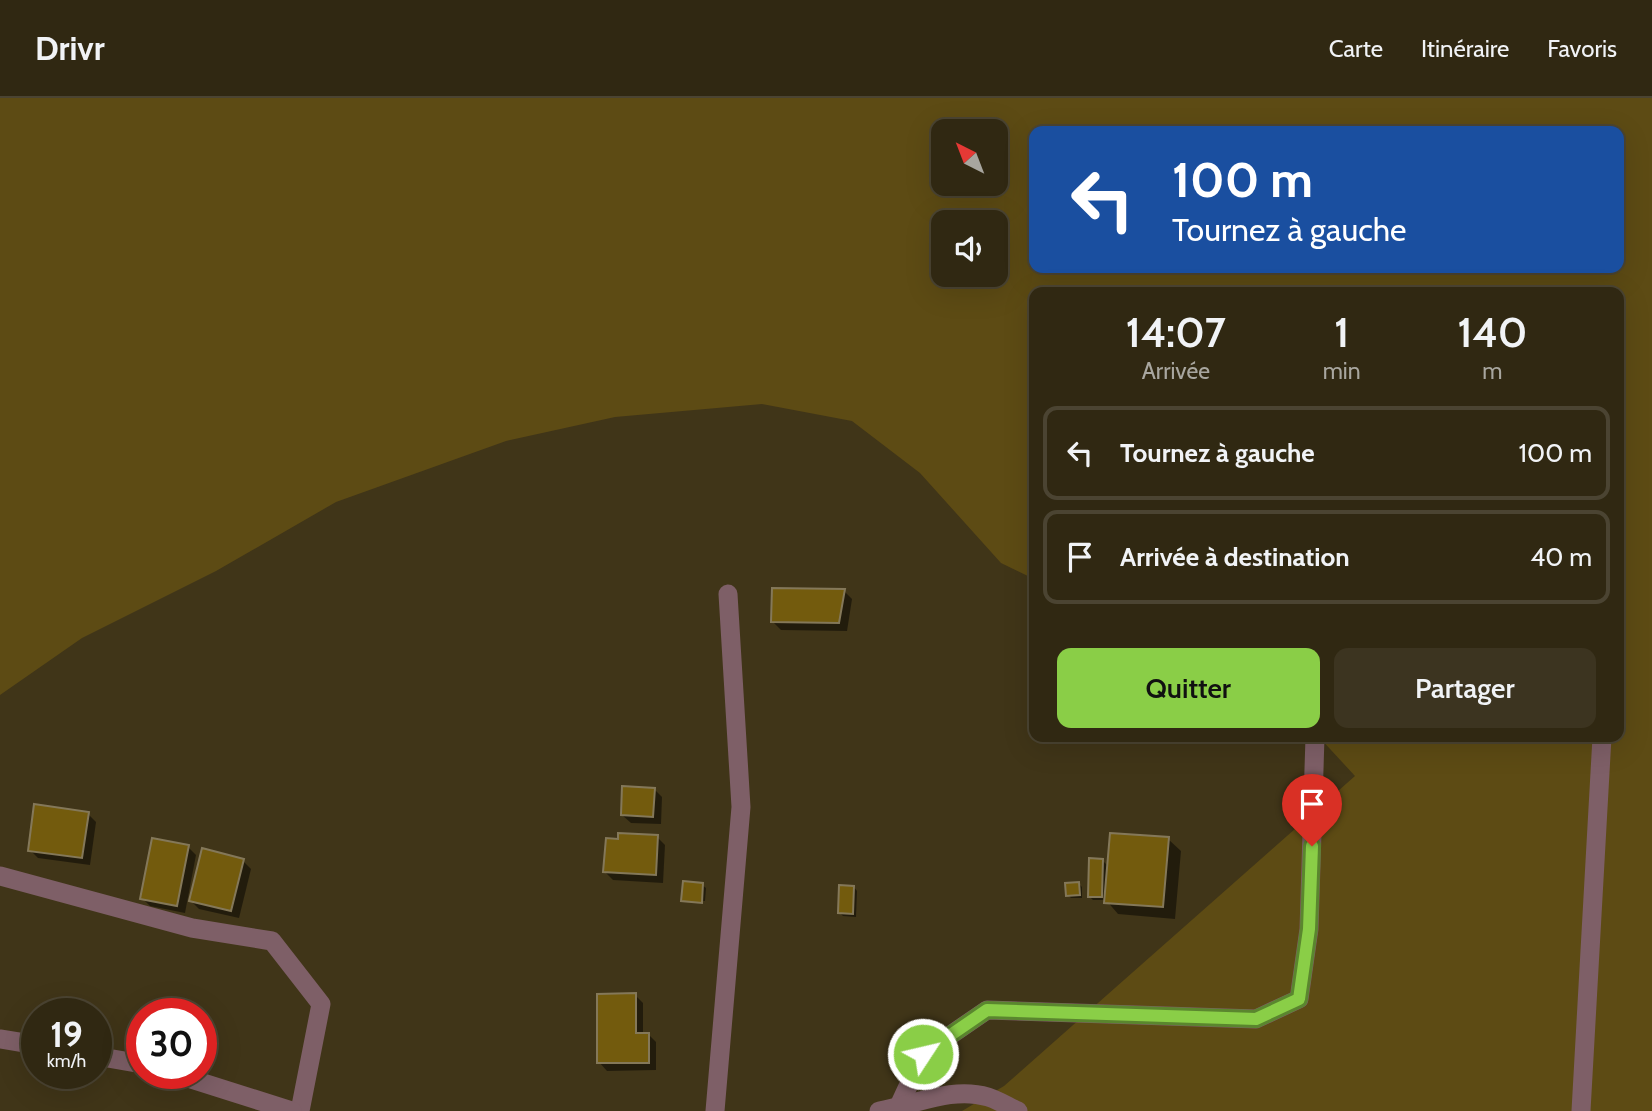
<!DOCTYPE html>
<html lang="fr">
<meta charset="utf-8">
<style>
body{margin:0;font-family:Cabin,sans-serif;background:#3c3420;color:#f1f3f6;height:100vh;display:flex;flex-direction:column;font-size:26px;white-space:nowrap}
*{box-sizing:border-box;margin:0}
p{font-size:23px;color:#a8a69f}
.icon{flex:none;width:38px;height:38px;fill:none;stroke:currentColor;stroke-width:2;stroke-linecap:round;stroke-linejoin:round}
.map{position:relative;flex:1;overflow:hidden}
.sheet{position:absolute;left:1029px;top:189px;width:595px;height:455px;display:flex;flex-direction:column;background:#302812;border-radius:14px;box-shadow:0 7px 28px #0002,0 0 0 2px #4b4432}
.sheet>*{flex:none}
.top-card{position:absolute;left:1029px;top:28px;width:595px;height:147px;border-radius:14px;box-shadow:0 7px 28px #0002,0 0 0 2px #4b4432;background:#1a4fa0;color:#fff;overflow:hidden}
.needle{width:46px;rotate:318deg}
.fabs{position:absolute;left:931px;top:21px;display:grid;gap:14px}
.fabs a{display:grid;place-items:center;width:77px;height:77px;border-radius:14px;background:#302812;box-shadow:0 7px 28px #0002,0 0 0 2px #4b4432;font-size:35px}
.speed{position:absolute;left:21px;top:900px;display:flex;gap:14px;font-size:35px;font-weight:700;text-align:center}
.speed>*{display:grid;place-content:center;width:91px;height:91px;border-radius:50%;background:#302812;box-shadow:0 7px 28px #0002,0 0 0 2px #4b4432;line-height:1}
.speed small{font-size:18px;font-weight:400}
.speed .limit{border:10px solid #d22;background:#fff;color:#111}
.pin{position:absolute;display:grid;place-items:center;width:60px;height:60px;color:#fff;margin:-72px -30px;border-radius:50% 50% 50% 0;rotate:-45deg;box-shadow:0 0 7px #0007}
.pin .icon{rotate:45deg}
.me{position:absolute;width:77px;margin:-38px;rotate:55deg;stroke-linejoin:round;filter:drop-shadow(0 0 5px #0008)}
.turn{display:flex;align-items:center;gap:24px;height:147px;padding:0 28px;font-size:32px}
.turn .icon{width:91px;height:91px;stroke-width:2.5}
.turn b{display:block;font-size:49px;line-height:60px}
.eta{display:flex;justify-content:space-evenly;align-items:center;height:119px;text-align:center}
.eta b{font-size:42px;font-weight:600;line-height:49px}
.button{display:flex;gap:14px;margin-top:auto;padding:14px 28px}
.button a{flex:1;height:80px;border-radius:14px;background:#8ace47;color:#111;font-size:28px;font-weight:600;line-height:80px;text-align:center}
.button a+a{background:#3c3420;color:#f1f3f6}
ul{padding:0;list-style:none}
li{display:flex;align-items:center;gap:21px;height:94px;margin:0 14px 10px;padding:0 14px;border:4px solid #4b4432;border-radius:14px}
li div{flex:1}
li b{display:block;font-size:26px}
li em{font-style:normal}
header{display:flex;align-items:center;gap:42px;box-sizing:border-box;height:98px;padding:0 35px;background:#302812;border-bottom:2px solid #4b4432}
header strong{font-size:33px}
nav{display:flex;gap:38px;margin-inline-start:auto;font-size:24px}
.map>svg:first-child{display:block}
.green{fill:#5d4b14;fill-rule:evenodd}
.shadow{fill:#0007}
.building{fill:#735b0d;stroke:#847859;stroke-width:2}
.lines{fill:none;stroke-linecap:round;stroke-linejoin:round}
.minor{stroke:#7e5f67;stroke-width:19}
.route-casing{stroke:#5a862e;stroke-width:18}
.route{stroke:#8ace47;stroke-width:12}
</style>
<header>
<strong>Drivr</strong>
<nav><a>Carte</a><a>Itinéraire</a><a>Favoris</a></nav>
</header>
<div class="map">
<svg width="1652" height="1013" viewBox="0 0 1652 1013">
<rect width="100%" height="100%" fill="#403518"/>
<path class="green" d="M0,0h1652v1013h-690l42,-25 351,-310 -36,-39h300v-445h-585v287l-33,-16 -81,-90 -68,-52 -90,-17 -147,13 -109,24 -170,61 -120,69 -134,67 -82,57zM943,33h53v53h-53zM1034,33h585v137h-585zM943,124h53v53h-53z"/>
<g class="shadow">
<polygon points="844,493 852,501 847,533 781,532 773,524"/>
<polygon points="654,691 662,699 661,726 631,725 622,717"/>
<polygon points="88,716 96,724 90,767 38,760 30,752"/>
<polygon points="657,739 665,747 663,785 613,782 605,774"/>
<polygon points="1168,741 1181,753 1175,821 1118,816 1106,802 1093,802 1090,799 1102,762 1108,768"/>
<polygon points="188,749 196,757 185,815 150,808 142,800"/>
<polygon points="243,763 251,771 239,820 199,811 191,803"/>
<polygon points="1079,786 1082,789 1082,800 1071,800 1068,797"/>
<polygon points="702,787 706,790 705,803 683,803"/>
<polygon points="854,789 857,793 856,819 843,818 840,815"/>
<polygon points="635,897 643,905 643,936 648,936 656,944 656,972 607,973 599,964"/>
</g>
<g class="building">
<polygon points="772,490 845,491 839,525 771,524"/>
<polygon points="622,688 655,690 653,719 621,717"/>
<polygon points="34,706 89,714 82,760 28,753"/>
<polygon points="618,735 658,737 656,777 603,774 606,740 618,741"/>
<polygon points="1110,735 1169,739 1163,809 1104,805"/>
<polygon points="152,740 189,747 177,808 140,801"/>
<polygon points="202,750 244,761 231,813 189,803"/>
<polygon points="1089,760 1103,761 1102,799 1088,799"/>
<polygon points="683,783 703,785 702,805 681,803"/>
<polygon points="1079,784 1080,797 1066,798 1065,785"/>
<polygon points="839,787 854,788 853,816 838,815"/>
<polygon points="636,895 636,935 649,935 649,965 597,965 597,896"/>
</g>
<g class="lines">
<g class="minor">
<polyline points="0,778 192,830 272,843 321,906 300,1013"/>
<polyline points="0,941 37,947"/>
<polyline points="96,958 142,966"/>
<polyline points="172,975 292,1013"/>
<polyline points="898,1010 923,956 987,912 1256,921 1299,901 1309,831 1315,639"/>
<polyline points="715,1013 741,709 728,496"/>
<path d="M879,1013c36,-6 73,-25 109,-14 10,3 21,10 30,14"/>
<polyline points="1581,1013 1602,639"/>
</g>
</g>
<g class="lines">
<g class="route-casing">
<polyline id="route" points="923,956 987,912 1256,921 1299,901 1309,831 1312,748"/>
</g>
<use href="#route" class="route"/>
</g>
</svg>
<div class="fabs">
<a><svg class="needle" viewBox="-14 -14 28 28"><path d="M0-13l5 13h-10z" fill="#e53935"/><path d="M0 13l5-13h-10z" fill="#a8a69f"/></svg></a>
<a><svg class="icon" aria-label="sound" viewBox="0 0 24 24"><path d="M4 9h4l5-4v14l-5-4H4zM17 9q2 3 0 6"/></svg></a>
</div>
<div class="speed"><div>19<small>km/h</small></div><div class="limit">30</div></div>
<div class="pin" style="left:1312px;top:748px;background:#d93025"><svg class="icon" aria-label="arrive" viewBox="0 0 24 24"><path d="M6 21V4h12l-3 4 3 4H6"/></svg></div>
<svg class="me" style="left:923px;top:956px" viewBox="-20 -20 40 40"><circle r="17" fill="#8ace47" stroke="#fff" stroke-width="3"/><path d="M0-11L8 9 0 5-8 9z" fill="#fff"/></svg>
<div class="top-card">
<div class="turn"><svg class="icon" aria-label="left" viewBox="0 0 24 24"><path d="M17 20v-9H6M10 6l-5 5 5 5"/></svg><div><b>100 m</b>Tournez à gauche</div></div>
</div>
<section class="sheet">
<div class="eta">
<div><b>14:07</b><p>Arrivée</p></div>
<div><b>1</b><p>min</p></div>
<div><b>140</b><p>m</p></div>
</div>
<ul>
<li><svg class="icon" aria-label="left" viewBox="0 0 24 24"><path d="M17 20v-9H6M10 6l-5 5 5 5"/></svg><div><b>Tournez à gauche</b></div><em>100 m</em></li>
<li><svg class="icon" aria-label="arrive" viewBox="0 0 24 24"><path d="M6 21V4h12l-3 4 3 4H6"/></svg><div><b>Arrivée à destination</b></div><em>40 m</em></li>
</ul>
<div class="button"><a>Quitter</a><a>Partager</a></div>
</section>
</div>
